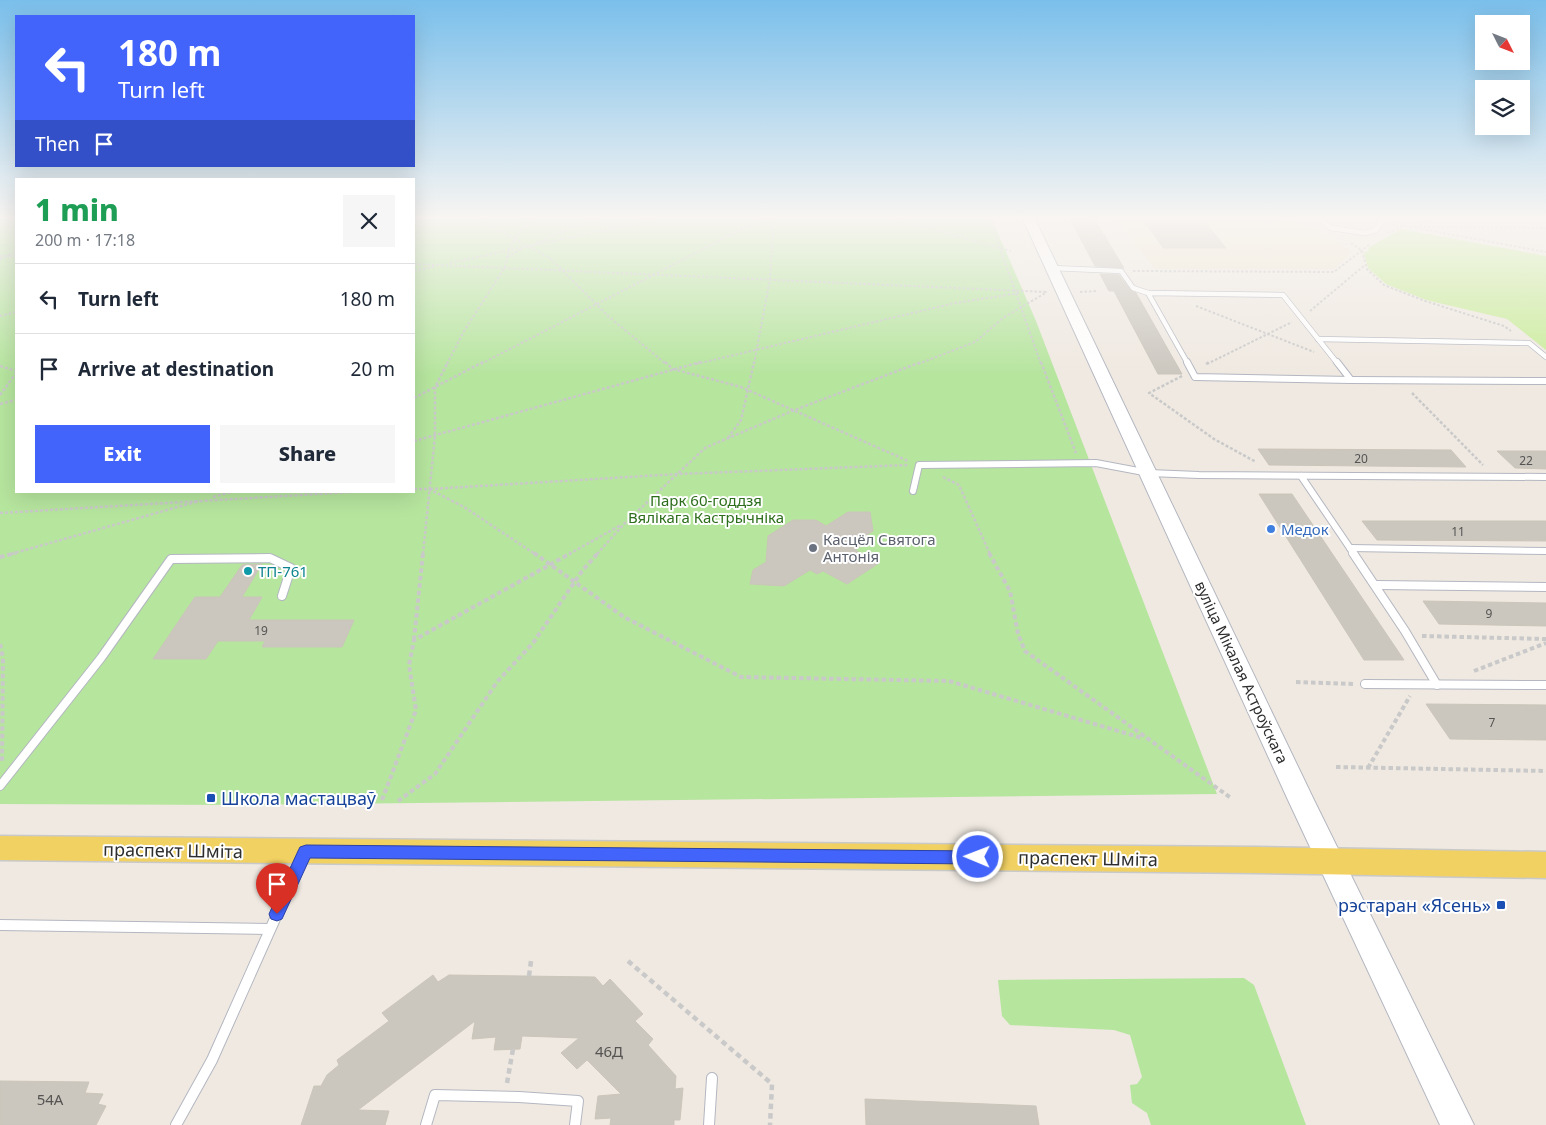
<!DOCTYPE html>
<meta charset="utf-8">
<style>
body{margin:0;font-family:"Noto Sans",sans-serif;background:#f6f6f7;color:#1f2937;height:100vh;display:flex;flex-direction:column;font-size:19px;white-space:nowrap}
*{box-sizing:border-box;margin:0}
p{font-size:16px;color:#747a83}
.icon{flex:none;width:28px;height:28px;fill:none;stroke:currentColor;stroke-width:2;stroke-linecap:round;stroke-linejoin:round}
.map{position:relative;flex:1;overflow:hidden}
.side{position:absolute;left:15px;top:178px;width:400px;height:315px;display:flex;flex-direction:column;background:#fff;border-radius:0px;box-shadow:0 5px 20px #0002}
.side>*{flex:none}
.hud{position:absolute;left:15px;top:15px;width:400px;height:152px;border-radius:0px;box-shadow:0 5px 20px #0002;background:#4264fb;color:#fff;overflow:hidden}
.needle{width:32px;rotate:132deg}
.controls{position:absolute;left:1475px;top:15px;display:grid;gap:10px}
.controls a{display:grid;place-items:center;width:55px;height:55px;border-radius:0px;background:#fff;box-shadow:0 5px 20px #0002;font-size:25px}
.pin{position:absolute;display:grid;place-items:center;width:42px;height:42px;color:#fff;margin:-51px -21px;border-radius:50% 50% 50% 0;rotate:-45deg;box-shadow:0 0 5px #0007}
.pin .icon{rotate:45deg}
.me{position:absolute;width:55px;margin:-28px;rotate:271deg;stroke-linejoin:round;filter:drop-shadow(0 0 4px #0008)}
.turn{display:flex;align-items:center;gap:18px;height:105px;padding:0 20px;font-size:22px}
.turn .icon{width:65px;height:65px;stroke-width:2.5}
.turn b{display:block;font-size:35px;line-height:42px}
.then{display:flex;align-items:center;height:48px;padding:0 20px;background:#0003;gap:10px;font-size:19px}
.round{display:grid;place-items:center;flex:none;width:52px;height:52px;border-radius:0px;background:#f6f6f7}
.headline{display:flex;align-items:center;justify-content:space-between;height:85px;padding:0 20px}
h1{font-size:30px;font-weight:800;line-height:38px;color:#1e9e55}
.action{display:flex;gap:10px;margin-top:auto;padding:10px 20px}
.action a{flex:1;height:58px;border-radius:0px;background:#4264fb;color:#fff;font-size:20px;font-weight:800;line-height:58px;text-align:center}
.action a+a{background:#f6f6f7;color:#1f2937}
ul{padding:0;list-style:none}
li{display:flex;align-items:center;gap:15px;height:70px;padding:0 20px;border-top:1px solid #e0e1e3}
li div{flex:1}
li b{display:block;font-size:19px}
li em{font-style:normal}
.map>svg:first-child{display:block}
.education{fill:#f0e6d1}
.green{fill:#b6e59e}
.pitch{fill:#c9ec9a}
.building{fill:#cbc7bf;stroke:#cbc5ba}
.lines{fill:none;stroke-linecap:round;stroke-linejoin:round}
.lane-far3-casing{stroke:#b4b7c1;stroke-width:6}
.lane-far2-casing{stroke:#b4b7c1;stroke-width:8}
.lane-far1-casing{stroke:#b4b7c1;stroke-width:10}
.lane-casing{stroke:#b4b7c1;stroke-width:12}
.secondary-casing{stroke:#b4b7c1;stroke-width:2}
.primary-casing{stroke:#c9c9c9;stroke-width:3}
.path-far3{stroke:#c9c9c9;stroke-width:2;stroke-dasharray:2.5 2;stroke-linecap:butt}
.path-far2{stroke:#c9c9c9;stroke-width:2.5;stroke-dasharray:3 2;stroke-linecap:butt}
.path-far1{stroke:#c9c9c9;stroke-width:4;stroke-dasharray:4.5 3;stroke-linecap:butt}
.path{stroke:#c9c9c9;stroke-width:4.5;stroke-dasharray:5.5 4;stroke-linecap:butt}
.lane-far3{stroke:#fff;stroke-width:4.5}
.lane-far2{stroke:#fff;stroke-width:6}
.lane-far1{stroke:#fff;stroke-width:8}
.lane{stroke:#fff;stroke-width:10}
.secondary{fill:#fff;fill-rule:evenodd}
.primary{fill:#f2d163;fill-rule:evenodd}
.route{fill:#4264fb;stroke:#2b41a3}
.shop-dot{fill:#3f7fe0;stroke:#fff;stroke-width:2}
.worship-dot{fill:#6b7280;stroke:#fff;stroke-width:2}
.culture-dot{fill:#0f9aa8;stroke:#fff;stroke-width:2}
.transit-dot{fill:#1a4fb4;stroke:#fff;stroke-width:2}
.labels{text-anchor:middle;dominant-baseline:central;stroke-width:4;stroke-linejoin:round;paint-order:stroke}
.number-label{font-size:12px;fill:#555452}
.park-label{font-size:15px;fill:#2c6e1b;stroke:#fff}
.shop-label{font-size:15px;fill:#366cbe;stroke:#fff;text-anchor:start}
.worship-label{font-size:15px;fill:#5b616d;stroke:#fff;text-anchor:start}
.culture-label{font-size:15px;fill:#0d838f;stroke:#fff;text-anchor:start}
.street-label{font-size:15px;fill:#2e2e2e;stroke:#fff}
.near-number-label{font-size:15px;fill:#555452}
.near-transit-label{font-size:18px;fill:#164399;stroke:#fff;text-anchor:start}
.near-street-label{font-size:18px;fill:#2e2e2e;stroke:#fff}
</style>
<div class="map">
<svg width="1546" height="1125" viewBox="0 0 1546 1125">
<rect width="100%" height="100%" fill="#efe9e1"/>
<polygon class="education" points="1114,217 1272,217 1308,225 1353,251 1334,269 1155,269"/>
<g class="green">
<polygon points="0,217 16,217 16,491 414,491 414,217 991,217 1036,321 1217,794 242,805 0,804"/>
<polygon points="1244,978 1254,985 1306,1125 1151,1125 1147,1113 1132,1103 1130,1085 1137,1084 1142,1077 1130,1035 1114,1030 1010,1025 1002,1016 998,980"/>
</g>
<polygon class="pitch" points="1401,229 1546,256 1546,350 1507,319 1426,300 1386,284 1368,268 1364,253 1369,251 1368,248"/>
<g class="building">
<polygon points="1069,217 1093,217 1124,268 1095,266"/>
<polygon points="1145,222 1205,222 1226,248 1163,248"/>
<polygon points="1100,274 1119,275 1130,290 1136,293 1182,374 1158,374 1114,291 1109,291"/>
<polygon points="1258,449 1451,450 1466,467 1269,465"/>
<polygon points="1497,451 1546,451 1546,469 1515,468"/>
<polygon points="1259,494 1292,494 1404,660 1364,660"/>
<polygon points="848,512 870,512 873,531 854,543 861,546 855,550 879,563 847,584 823,571 817,574 810,570 784,586 750,584 753,570 766,562 768,536 793,520 816,520 826,526"/>
<polygon points="1362,521 1546,521 1546,541 1377,540"/>
<polygon points="262,564 242,597 262,597 249,620 354,620 342,647 262,647 265,641 218,641 206,659 153,659 195,597 220,597 242,565"/>
<polygon points="1423,601 1546,603 1546,626 1439,624"/>
<polygon points="1426,704 1546,705 1546,740 1450,739"/>
<polygon points="433,975 438,982 449,975 595,977 603,986 610,979 643,1014 635,1021 653,1039 648,1045 676,1076 675,1089 683,1088 680,1120 674,1120 674,1125 610,1125 611,1118 595,1119 598,1096 621,1094 587,1060 577,1069 561,1053 579,1038 522,1036 520,1049 494,1050 496,1037 472,1039 475,1021 358,1110 389,1111 385,1125 301,1125 314,1086 321,1086 327,1075 339,1065 337,1060 389,1021 382,1013"/>
<polygon points="0,1081 89,1082 85,1093 103,1094 98,1104 106,1106 96,1125 0,1125"/>
<polygon points="865,1099 1036,1106 1039,1125 866,1125"/>
</g>
<g class="lines">
<g class="lane-far3-casing">
<g id="lane-far3">
<polyline points="1317,217 1331,228 1365,233 1376,230 1384,217"/>
<polyline points="1052,268 1121,271 1133,288 1148,293"/>
<polyline points="1318,339 1529,343 1546,357"/>
<polyline points="1188,364 1148,293 1283,295 1338,364"/>
</g>
</g>
<g class="lane-far2-casing">
<g id="lane-far2">
<polyline points="1187,362 1195,377 1351,380 1337,362"/>
<polyline points="1351,380 1546,381"/>
<polyline points="1301,476 1354,554"/>
<polyline points="913,491 919,465 1096,463 1149,473 1199,475 1546,477"/>
<polyline points="1350,548 1546,551"/>
</g>
</g>
<g class="lane-far1-casing">
<g id="lane-far1">
<polyline points="1353,553 1405,631 1437,685"/>
<polyline points="1377,585 1546,587"/>
<polyline points="1365,684 1546,685"/>
<polyline points="0,786 101,658 171,559 270,558 291,568 282,596"/>
</g>
</g>
<g class="lane-casing">
<g id="lane">
<polyline points="0,925 270,929"/>
<polyline points="176,1125 212,1060 303,856"/>
<polyline points="426,1125 435,1095 519,1097 578,1101 575,1125"/>
<polyline points="709,1125 712,1078"/>
</g>
</g>
<g class="secondary-casing">
<polygon id="secondary" points="1022,217 1034,217 1314,800 1474,1125 1440,1125 1288,800"/>
</g>
<g class="primary-casing">
<polygon id="primary" points="0,836 1257,847 1546,852 1546,878 1257,873 0,860"/>
</g>
<g class="path-far3">
<polyline points="475,217 550,258 608,316 666,364"/>
<polyline points="888,217 1011,251"/>
<polyline points="989,217 1041,364"/>
<polyline points="1442,217 1411,227 1546,228"/>
<polyline points="414,222 433,217"/>
<polyline points="1392,224 1413,227"/>
<polyline points="1421,229 1546,252"/>
<polyline points="1388,233 1403,226"/>
<polyline points="536,243 600,217"/>
<polyline points="1351,243 1362,251 1367,269 1384,285 1425,301 1504,326 1511,331"/>
<polyline points="0,256 16,256"/>
<polyline points="507,257 523,248"/>
<polyline points="0,259 16,252"/>
<polyline points="450,263 664,217"/>
<polyline points="414,264 1047,292"/>
<polyline points="414,271 436,266"/>
<polyline points="1133,271 1334,272 1370,244"/>
<polyline points="1080,292 1096,291"/>
<polyline points="1196,306 1314,352"/>
<polyline points="1310,311 1365,265"/>
<polyline points="0,316 16,312"/>
<polyline points="447,364 464,331 505,267 509,250 515,239 532,217"/>
<polyline points="481,364 765,217"/>
<polyline points="696,364 955,303 1020,293"/>
<polyline points="754,364 770,279 774,217"/>
<polyline points="918,364 975,342 1003,318 1047,292"/>
<polyline points="1207,364 1292,322"/>
</g>
<g class="path-far2">
<polyline points="665,362 673,369 741,387 908,461"/>
<polyline points="1041,362 1076,453"/>
<polyline points="1206,364 1209,362"/>
<polyline points="0,366 16,371"/>
<polyline points="1182,376 1149,393 1214,439 1256,462"/>
<polyline points="1412,393 1483,465"/>
<polyline points="0,395 16,373"/>
<polyline points="414,398 483,362"/>
<polyline points="0,404 16,400"/>
<polyline points="728,438 741,420 754,362"/>
<polyline points="414,441 701,362"/>
<polyline points="943,477 959,485 990,554"/>
<polyline points="414,489 429,489 464,507 535,554"/>
<polyline points="430,489 678,474 908,465"/>
<polyline points="213,497 235,491"/>
<polyline points="0,513 368,491"/>
<polyline points="11,554 199,501"/>
<polyline points="423,554 435,436 435,387 448,362"/>
<polyline points="569,554 621,525"/>
<polyline points="597,554 624,524 705,448 792,411 921,362"/>
</g>
<g class="path-far1">
<polyline points="534,553 624,617 741,677 949,681 1142,738"/>
<polyline points="989,553 1010,591 1018,634 1025,651 1231,798"/>
<polyline points="0,557 16,553"/>
<polyline points="1422,636 1546,639"/>
<polyline points="414,640 423,553"/>
<polyline points="0,644 3,658 2,763"/>
<polyline points="1474,671 1546,643"/>
<polyline points="1296,682 1354,684"/>
<polyline points="1336,767 1546,771"/>
<polyline points="1368,768 1410,696"/>
<polyline points="382,800 416,710 409,665 414,640 571,553"/>
<polyline points="398,801 435,774 497,682 533,643 582,571 598,553"/>
</g>
<g class="path">
<polyline points="628,961 772,1084 770,1125"/>
<polyline points="529,976 531,961"/>
<polyline points="507,1083 513,1049"/>
</g>
<use href="#lane-far3" class="lane-far3"/>
<use href="#lane-far2" class="lane-far2"/>
<use href="#lane-far1" class="lane-far1"/>
<use href="#lane" class="lane"/>
<use href="#secondary" class="secondary"/>
<use href="#primary" class="primary"/>
</g>
<linearGradient id="sky" x2="0" y2="1"><stop stop-color="#7abfeb"/><stop offset="0.58" stop-color="#f8f5f2"/><stop offset="1" stop-color="#f8f5f2" stop-opacity="0"/></linearGradient>
<rect width="1546" height="375" fill="url(#sky)"/>
<polygon class="route" points="306,845 978,851 983,853 986,857 983,862 978,864 310,858 282,919 277,921 271,919 269,914 298,851 300,847"/>
<circle class="shop-dot" cx="1271" cy="529" r="5"/>
<circle class="worship-dot" cx="813" cy="548" r="5"/>
<circle class="culture-dot" cx="248" cy="571" r="5"/>
<g class="transit-dot">
<rect x="206" y="793" width="10" height="10" rx="2.5"/>
<rect x="1496" y="900" width="10" height="10" rx="2.5"/>
</g>
<g class="labels">
<g class="number-label">
<text x="1361" y="458">20</text>
<text x="1526" y="460">22</text>
<text x="1458" y="531">11</text>
<text x="1489" y="613">9</text>
<text x="261" y="630">19</text>
<text x="1492" y="722">7</text>
</g>
<g class="park-label">
<text x="706" y="500">Парк 60-годдзя<tspan x="706" dy="17">Вялікага Кастрычніка</tspan></text>
</g>
<g class="shop-label">
<text x="1281" y="529">Медок</text>
</g>
<g class="worship-label">
<text x="823" y="539">Касцёл Святога<tspan x="823" dy="17">Антонія</tspan></text>
</g>
<g class="culture-label">
<text x="258" y="571">ТП-761</text>
</g>
<g class="street-label">
<text transform="translate(1242 672) rotate(65)">вуліца Мікалая Астроўскага</text>
</g>
<g class="near-number-label">
<text x="609" y="1051">46Д</text>
<text x="50" y="1099">54А</text>
</g>
<g class="near-transit-label">
<text x="221" y="798">Школа мастацваў</text>
<text x="1491" y="905" text-anchor="end">рэстаран «Ясень»</text>
</g>
<g class="near-street-label">
<text transform="translate(173 850) rotate(1)">праспект Шміта</text>
<text transform="translate(1088 858) rotate(1)">праспект Шміта</text>
</g>
</g>
</svg>
<div class="controls">
<a><svg class="needle" viewBox="-14 -14 28 28"><path d="M0-13l5 13h-10z" fill="#e53935"/><path d="M0 13l5-13h-10z" fill="#747a83"/></svg></a>
<a><svg class="icon" aria-label="layers" viewBox="0 0 24 24"><path d="M12 4l9 5-9 5-9-5zM3 14l9 5 9-5"/></svg></a>
</div>
<div class="pin" style="left:277px;top:914px;background:#d93025"><svg class="icon" aria-label="arrive" viewBox="0 0 24 24"><path d="M6 21V4h12l-3 4 3 4H6"/></svg></div>
<svg class="me" style="left:978px;top:857px" viewBox="-20 -20 40 40"><circle r="17" fill="#4264fb" stroke="#fff" stroke-width="3"/><path d="M0-11L8 9 0 5-8 9z" fill="#fff"/></svg>
<div class="hud">
<div class="turn"><svg class="icon" aria-label="left" viewBox="0 0 24 24"><path d="M17 20v-9H6M10 6l-5 5 5 5"/></svg><div><b>180 m</b>Turn left</div></div>
<div class="then">Then<svg class="icon" aria-label="arrive" viewBox="0 0 24 24"><path d="M6 21V4h12l-3 4 3 4H6"/></svg></div>
</div>
<section class="side">
<div class="headline"><div><h1>1 min</h1><p>200 m · 17:18</p></div><a class="round"><svg class="icon" aria-label="close" viewBox="0 0 24 24"><path d="M6 6l12 12M18 6L6 18"/></svg></a></div>
<ul>
<li><svg class="icon" aria-label="left" viewBox="0 0 24 24"><path d="M17 20v-9H6M10 6l-5 5 5 5"/></svg><div><b>Turn left</b></div><em>180 m</em></li>
<li><svg class="icon" aria-label="arrive" viewBox="0 0 24 24"><path d="M6 21V4h12l-3 4 3 4H6"/></svg><div><b>Arrive at destination</b></div><em>20 m</em></li>
</ul>
<div class="action"><a>Exit</a><a>Share</a></div>
</section>
</div>
